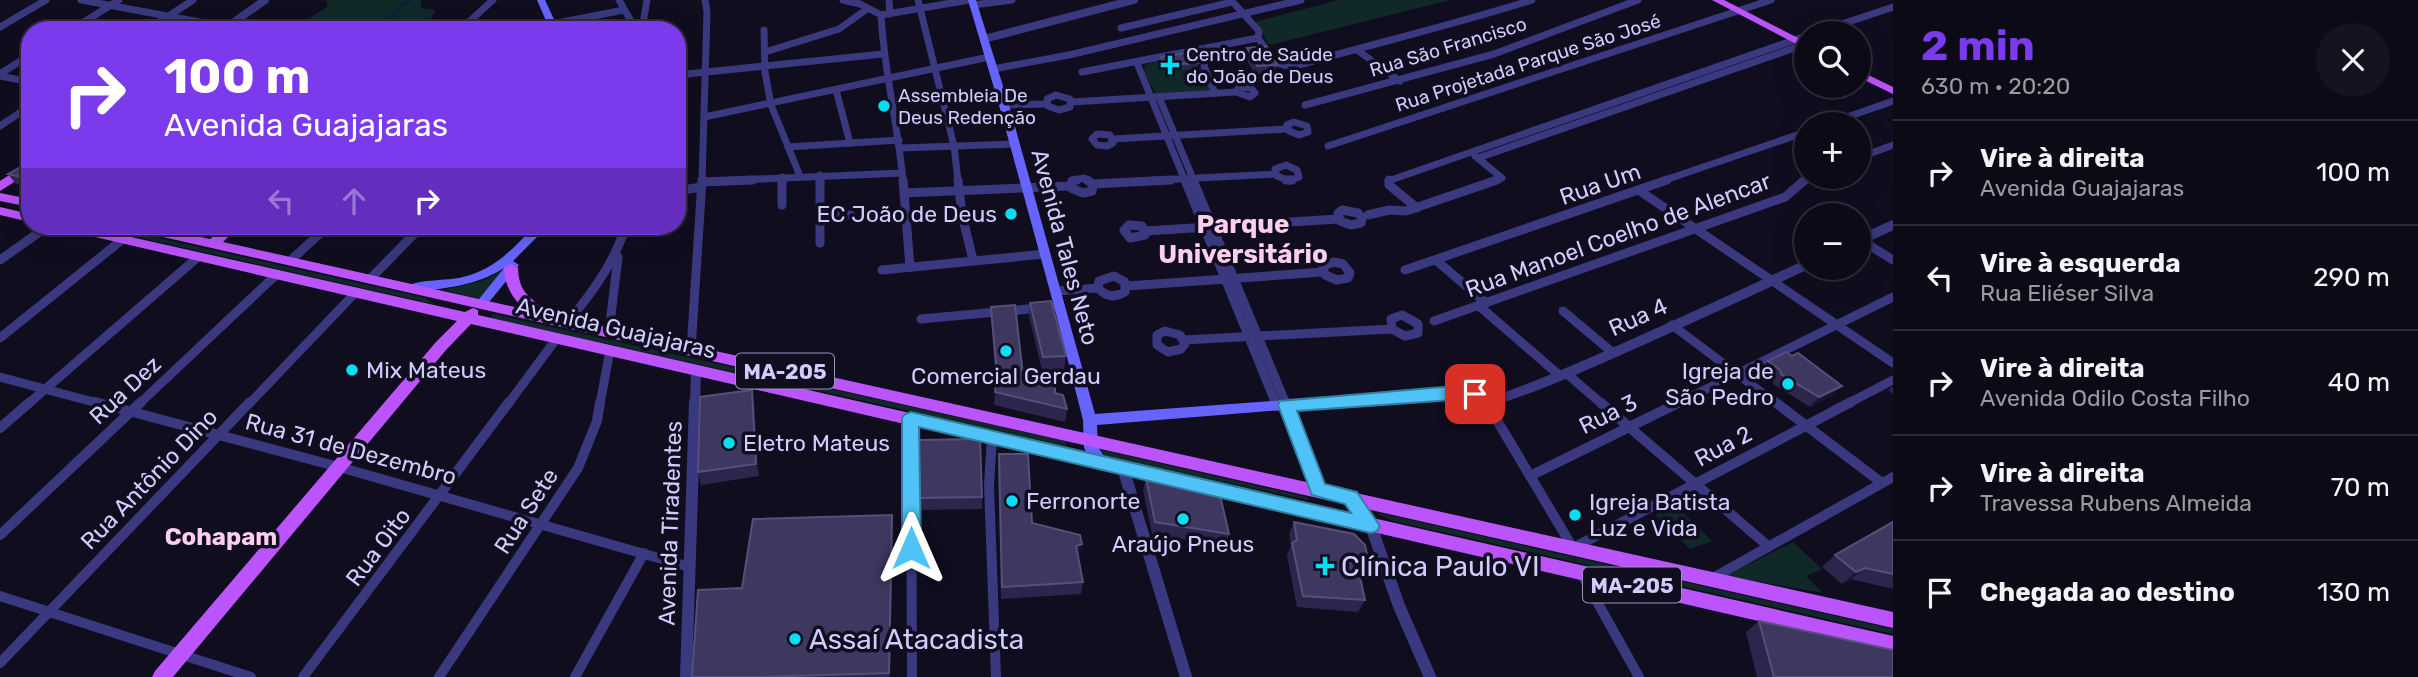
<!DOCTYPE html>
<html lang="pt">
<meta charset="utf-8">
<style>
body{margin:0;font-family:Rubik,sans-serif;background:#151320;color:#f1f3f6;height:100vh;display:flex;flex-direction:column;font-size:26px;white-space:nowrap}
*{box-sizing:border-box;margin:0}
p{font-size:23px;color:#9a9aa1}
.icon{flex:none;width:38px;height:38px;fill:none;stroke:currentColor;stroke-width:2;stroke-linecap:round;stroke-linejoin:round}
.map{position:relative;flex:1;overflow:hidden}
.panel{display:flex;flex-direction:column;background:#0c0a17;width:525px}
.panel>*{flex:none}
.hud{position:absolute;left:21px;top:21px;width:665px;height:214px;border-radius:28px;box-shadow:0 7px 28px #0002,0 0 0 2px #2c2b36;background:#7c3aed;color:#fff;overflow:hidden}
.tools{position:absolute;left:1794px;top:21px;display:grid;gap:14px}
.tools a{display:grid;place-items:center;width:77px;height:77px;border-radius:50%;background:#0c0a17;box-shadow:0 7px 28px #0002,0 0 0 2px #2c2b36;font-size:35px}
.pin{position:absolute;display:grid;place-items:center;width:60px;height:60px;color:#fff;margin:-30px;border-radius:14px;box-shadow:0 4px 10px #0006}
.me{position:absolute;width:77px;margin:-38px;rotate:0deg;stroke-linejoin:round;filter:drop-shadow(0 0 5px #0008)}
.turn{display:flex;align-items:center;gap:24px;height:147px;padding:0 28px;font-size:32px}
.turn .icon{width:91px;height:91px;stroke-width:2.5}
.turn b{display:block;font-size:49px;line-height:60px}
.lanes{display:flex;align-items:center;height:66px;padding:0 28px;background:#0003;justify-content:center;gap:35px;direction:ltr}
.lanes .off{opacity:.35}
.round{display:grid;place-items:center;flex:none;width:74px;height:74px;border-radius:37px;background:#151320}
.head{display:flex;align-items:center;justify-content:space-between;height:119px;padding:0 28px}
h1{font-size:42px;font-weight:700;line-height:52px;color:#7c3aed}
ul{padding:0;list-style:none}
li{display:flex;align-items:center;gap:21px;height:105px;padding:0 28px;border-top:2px solid #2c2b36}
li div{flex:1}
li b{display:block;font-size:26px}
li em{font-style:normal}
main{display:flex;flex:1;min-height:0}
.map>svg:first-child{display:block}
.green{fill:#102928}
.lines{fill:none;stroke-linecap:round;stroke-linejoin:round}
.stream{stroke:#0a1c3b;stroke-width:2}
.minor-far2{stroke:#3a387e;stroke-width:7}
.minor-far1{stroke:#3a387e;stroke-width:9}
.minor{stroke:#3a387e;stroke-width:10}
.tertiary-far2{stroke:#3a387e;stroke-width:8}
.tertiary-far1{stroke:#3a387e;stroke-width:10}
.tertiary{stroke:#3a387e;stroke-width:12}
.secondary{fill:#6664fd;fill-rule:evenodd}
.primary{fill:#bb54fc;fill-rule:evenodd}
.wall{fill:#2c264d}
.shaded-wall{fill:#1a1433}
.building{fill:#3e3760;stroke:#554f79;stroke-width:2}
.route{fill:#4fc3f7;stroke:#337fa1;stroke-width:2}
.poi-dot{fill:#04def2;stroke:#100d1f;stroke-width:2.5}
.labels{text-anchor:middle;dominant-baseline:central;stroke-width:7;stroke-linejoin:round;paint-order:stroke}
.far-street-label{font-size:19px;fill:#d1ccfe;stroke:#100d1f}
.far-poi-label{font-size:19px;fill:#d1ccfe;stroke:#100d1f;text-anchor:start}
.shield{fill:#100d1f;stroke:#9793bb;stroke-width:2}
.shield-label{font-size:21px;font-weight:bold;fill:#d1ccfe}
.street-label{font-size:23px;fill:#d1ccfe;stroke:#100d1f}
.poi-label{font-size:23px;fill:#d1ccfe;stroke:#100d1f;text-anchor:start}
.neighbourhood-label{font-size:24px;font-weight:bold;fill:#feceed;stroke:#100d1f}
.quarter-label{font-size:26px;font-weight:bold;fill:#feceed;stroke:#100d1f}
.near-poi-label{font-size:28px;fill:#d1ccfe;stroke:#100d1f;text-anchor:start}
</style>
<main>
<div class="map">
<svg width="1893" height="677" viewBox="0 0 1893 677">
<rect width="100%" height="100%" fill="#100d1f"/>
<g class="green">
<polygon points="317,0 421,0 421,8 436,10 424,30 287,28 286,24 304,21 327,7 327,1"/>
<polygon points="1339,0 1450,0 1269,45 1255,22"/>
<polygon points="1159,61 1164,71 1202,68 1212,90 1156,94 1144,72 1145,65"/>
<polygon points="88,226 105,226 426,298 434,304"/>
<polygon points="503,270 481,299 443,290 482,281"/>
<polygon points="493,314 1065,441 1067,446 491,318"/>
<polygon points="1098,449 1307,497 1308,500 1102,456"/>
<polygon points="1674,504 1712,541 1690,549 1655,515"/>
<polygon points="1375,512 1893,629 1893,634 1393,521"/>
<polygon points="1793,542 1822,569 1806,576 1823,593 1726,576"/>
</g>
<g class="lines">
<path class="stream" d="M411,0c-10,6 -20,11 -20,24h18l5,4 -3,2"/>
<g class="minor-far2">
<polyline points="81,0 227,27"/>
<polyline points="619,0 636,30"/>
<polyline points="843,0 860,4 881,15 969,0"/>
<polyline points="889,0 890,14"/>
<polyline points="918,0 954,146 958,181"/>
<polyline points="1231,0 1259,31 1258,38"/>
<polyline points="973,5 1012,0"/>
<path d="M881,15c3,56 17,110 22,166"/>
<polyline points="552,24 624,10"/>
<polyline points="0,27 46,0"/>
<polyline points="1121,28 1232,2"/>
<polyline points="71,30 119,0"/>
<polyline points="147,30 193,0"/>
<polyline points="460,30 493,0"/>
<polyline points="642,30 647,0"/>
<polyline points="764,30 765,72 771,105 800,176"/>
<polyline points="1815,33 1893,7"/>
<path d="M1258,38l18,25 16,4c80,-23 161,-42 240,-67"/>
<polyline points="1209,50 1204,66 1215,93"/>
<polyline points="1357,50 1400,81"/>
<polyline points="765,52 839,29 867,9"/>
<polyline points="1137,63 1185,181"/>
<polyline points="993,69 1069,55 1301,0"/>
<polyline points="1082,72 1258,38"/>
<polyline points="0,74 30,55"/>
<polyline points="677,75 883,54"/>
<polyline points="0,76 30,82"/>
<polygon points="1239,87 1251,88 1255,93 1250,97 1236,92"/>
<polyline points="836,90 850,143"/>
<polygon points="1056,95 1070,99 1070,107 1059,110 1048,106 1047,99"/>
<polyline points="1159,97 1194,181"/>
<polyline points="1072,102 1236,92"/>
<polyline points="1004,105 1046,104"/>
<polyline points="1305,105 1494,54 1638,0"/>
<polyline points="704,117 989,57"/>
<polygon points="1294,122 1307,126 1308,132 1299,135 1289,131 1287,125"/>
<polyline points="1827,124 1893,101"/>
<polyline points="0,126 30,106"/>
<polygon points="1097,134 1110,135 1113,143 1107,146 1097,145 1092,139"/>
<polyline points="1113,139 1287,129"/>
<polyline points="1328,146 1771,0"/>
<polyline points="788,147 899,140"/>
<polyline points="900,148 1015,144"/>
<polyline points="1475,156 1502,178 1492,181"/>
<polyline points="1478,158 1803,45"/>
<polyline points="1858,158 1893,145"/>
<polygon points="1286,165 1297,170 1299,177 1289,181 1277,176 1275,169"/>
<polyline points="820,175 820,181"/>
<polyline points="782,177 782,181"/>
<polyline points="702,181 707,12 705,0"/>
<polyline points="714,181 902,173"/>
<polyline points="1072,181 1084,178 1089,181"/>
<polyline points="1139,181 1275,174"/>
<polyline points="1388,181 1806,36"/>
<polyline points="1662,181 1806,132"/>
<polyline points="1802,181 1810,177"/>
</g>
<g class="minor-far1">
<polyline points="782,180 782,205"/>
<polyline points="820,180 820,243"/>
<polyline points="903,180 910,267"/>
<polyline points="958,180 962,215 973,260"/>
<polyline points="1077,180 1072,181 1071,188 1083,193 1092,191 1093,184 1087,180"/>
<polyline points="1185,180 1276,404"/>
<polyline points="1193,180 1286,404"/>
<polyline points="1286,180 1292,180"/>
<polyline points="1389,180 1389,185 1417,208"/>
<polyline points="702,182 753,180"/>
<polyline points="1093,184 1171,180"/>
<polyline points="677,191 701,187"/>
<polyline points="1640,191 1893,363"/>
<polyline points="904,193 1070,186"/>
<polygon points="1342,210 1358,213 1362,218 1361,223 1351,225 1340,221 1338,213"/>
<polyline points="821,214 851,215"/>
<polyline points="1368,215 1389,210 1406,211 1497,180"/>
<polygon points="1129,225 1142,226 1145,235 1130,238 1124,230"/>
<polyline points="1145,231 1338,219"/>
<polyline points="1861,240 1893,260"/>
<polyline points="0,260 48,226"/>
<polyline points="290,261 328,226"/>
<polyline points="1437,261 1486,303"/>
<polygon points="1334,262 1343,264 1350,273 1348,278 1337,280 1325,275 1323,266"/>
<polyline points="882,270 1045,254"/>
<polyline points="1405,270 1667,180"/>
<path d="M1114,276l11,6v10c-10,6 -19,5 -27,-4l1,-7z"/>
<polyline points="370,279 422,226"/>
<polyline points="1127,286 1323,272"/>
<polyline points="1056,291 1098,288"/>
<polyline points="1479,306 1559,375"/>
<polyline points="1563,311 1612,352"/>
<polygon points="1402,315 1418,324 1418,333 1405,336 1392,329 1391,319"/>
<polyline points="921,319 1060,306"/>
<polyline points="1434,321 1785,197 1805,180"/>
<path d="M567,323c25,-30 47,-60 59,-97"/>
<polyline points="1672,325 1777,404"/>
<polygon points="1165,331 1180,335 1185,344 1181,349 1168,352 1157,345 1157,335"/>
<polyline points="609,332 618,257"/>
<polyline points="0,338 123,239"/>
<polyline points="1184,340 1392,329"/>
<polyline points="691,350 702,180"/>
<polyline points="1566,373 1602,404"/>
<polyline points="0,377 101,404"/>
<polyline points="1485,401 1487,404"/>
<polyline points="28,404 198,257"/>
<polyline points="139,404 277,274"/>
<polyline points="249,404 356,292"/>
<polyline points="508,404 557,338"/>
<polyline points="600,404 610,350"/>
<polyline points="1676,404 1893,297"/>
<polyline points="1847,404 1893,380"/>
</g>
<g class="minor">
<polyline points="95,402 339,467 690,567"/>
<polyline points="1275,402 1277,406"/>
<polyline points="1285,402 1286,405"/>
<polyline points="1486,402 1573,548 1851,402"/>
<polyline points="1600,402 1768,546"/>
<polyline points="1775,402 1882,483"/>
<polyline points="911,418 912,677"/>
<polyline points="0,428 30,402"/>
<polyline points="992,437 989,485 996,677"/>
<polyline points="1530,476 1680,402"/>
<polyline points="0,535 141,402"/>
<polyline points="1581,573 1639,677"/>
<polyline points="1711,579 1893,477"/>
<polyline points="0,596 251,677"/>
<polyline points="0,663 250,402"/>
<polyline points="303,677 509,402"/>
<polyline points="439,677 578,468 597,421 600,402"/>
<polyline points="575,677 644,553"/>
</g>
<g class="tertiary-far2">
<polyline points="223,30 265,0"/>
<polyline points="984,39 1134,0"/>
</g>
<g class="tertiary-far1">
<polyline points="1858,241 1893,225"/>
<polyline points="695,404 696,370"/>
<path d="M1301,404l165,-12c7,2 13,7 19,9 22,5 281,-118 321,-136"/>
</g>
<g class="tertiary">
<polyline points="1286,405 1326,402"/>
<polyline points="1123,468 1186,677"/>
<polyline points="1351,497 1371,526 1399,606 1430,677"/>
<polyline points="686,677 695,402"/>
</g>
<g class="secondary">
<polygon points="537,0 545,0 559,30 550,30"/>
<polygon points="968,0 976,0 1009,105 1095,414 1286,400 1291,401 1325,490 1323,494 1318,496 1313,494 1311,490 1282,410 1097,425 1098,447 1108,463 1106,467 1101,469 1096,467 1084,448 1083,420 1054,306 999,105"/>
<path d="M531,233l6,4 -24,24 6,4 -2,3 -32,39 -4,1 -6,-4 29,-36c-28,18 -61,21 -94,24l-6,-4c10,-9 45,-7 59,-11 27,-6 46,-24 64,-43z"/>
</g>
<g class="primary">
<polygon points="1712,0 1724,0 1806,42 1806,49"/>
<polygon points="1858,70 1893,87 1893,94 1858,77"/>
<polygon points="30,162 30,172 0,191 0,181"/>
<polygon points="0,193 30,199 30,207 0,201"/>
<polygon points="0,207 30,214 30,222 0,215"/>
<polygon points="59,226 82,226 465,312 473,308 478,310 478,315 1893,636 1893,652 471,324 446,350 173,677 152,677 155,671 436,342 457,321 65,230"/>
<path d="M126,226h24l60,13 16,-13h13l-16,16 301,67c-13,-12 -19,-24 -20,-41l7,-4 7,4c1,28 14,28 30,46l1345,298v16l-1761,-398z"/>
</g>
</g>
<g class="wall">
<polygon points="1247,48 1277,65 1274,74 1255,75 1245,57"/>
<polygon points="1161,57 1198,63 1197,69 1163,71 1160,63"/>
<polygon points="30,160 30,187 16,184 8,174"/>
<polygon points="1030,303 1066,356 1064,369 1042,370 1029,316"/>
<polygon points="991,307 1023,375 1055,393 1067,409 1065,422 994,405 996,384 991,320"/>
<polygon points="1768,361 1833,395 1810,407 1773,384 1772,379 1760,370"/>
<polygon points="1893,386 1893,394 1888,390"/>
<polygon points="754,403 759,476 701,485 698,472"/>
<polygon points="919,440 982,497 982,509 919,510"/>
<polygon points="999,454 1032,523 1080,556 1078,557 1083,582 1081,594 1001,599 998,466"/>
<polygon points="1146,478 1229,534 1225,546 1152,534 1143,490"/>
<polygon points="1294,522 1369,564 1362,576 1359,576 1365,600 1358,612 1297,607 1287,555 1291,545 1289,534"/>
<polygon points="1893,522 1893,589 1851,579 1842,584 1822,567 1835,555"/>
<polygon points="893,527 890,677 692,677 742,588"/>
<polygon points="1759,621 1893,677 1757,677 1746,632"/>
</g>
<g class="shaded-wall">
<polygon points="1842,386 1833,395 1810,407 1819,397"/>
<polygon points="752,390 754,403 759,476 756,464"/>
<polygon points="892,515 893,527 890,677 889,673"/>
<polygon points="1082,544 1080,556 1074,558 1076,546"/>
<polygon points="1865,568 1851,579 1842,584 1856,572"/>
</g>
<g class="building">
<polygon points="1266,46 1277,65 1257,66 1247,48"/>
<polygon points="1192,52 1198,63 1164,65 1161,57"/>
<polygon points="25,159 30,160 30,179 8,174 24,165"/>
<polygon points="1051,301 1066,356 1043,357 1030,303"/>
<polygon points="1015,305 1023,375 1055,384 1055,393 1063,395 1067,409 995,392 997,375 991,307"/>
<polygon points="1786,352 1792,356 1798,353 1842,386 1819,397 1781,374 1780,370 1768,361"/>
<polygon points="752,390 756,464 698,472 700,397"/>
<polygon points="980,439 982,497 919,498 919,440"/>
<polygon points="999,454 1028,454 1032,523 1080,535 1082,544 1076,546 1083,582 1002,587"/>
<polygon points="1146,478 1219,491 1229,534 1155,522"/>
<polygon points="892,515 889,673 759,677 692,677 698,590 742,588 753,519"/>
<polygon points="1294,522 1354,534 1365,545 1369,564 1357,563 1365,600 1303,596 1292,543 1297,540"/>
<polygon points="1893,522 1893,574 1865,568 1856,572 1835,555"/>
<polygon points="1759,621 1893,650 1893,677 1774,677"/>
</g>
<polygon class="route" points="1466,385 1481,389 1484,394 1481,398 1297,411 1325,484 1357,492 1380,526 1377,531 1371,533 919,427 921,548 918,554 911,556 905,554 902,548 902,418 905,414 911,412 1351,513 1345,504 1312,495 1278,405 1280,401"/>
<g class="poi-dot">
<path d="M1166.5 54.5h7v7h7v7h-7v7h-7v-7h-7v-7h7z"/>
<circle cx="884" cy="106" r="7"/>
<circle cx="1011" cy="214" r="7"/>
<circle cx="1006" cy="351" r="7"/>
<circle cx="352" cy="370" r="7"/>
<circle cx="1788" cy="384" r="7"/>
<circle cx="729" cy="443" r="7"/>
<circle cx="1012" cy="501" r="7"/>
<circle cx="1575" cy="515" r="7"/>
<circle cx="1183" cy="519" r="7"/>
<path d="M1321.5 555.5h7v7h7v7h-7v7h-7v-7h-7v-7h7z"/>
<circle cx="795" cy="639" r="7"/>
</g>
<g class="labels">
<g class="far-street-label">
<text transform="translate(1448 47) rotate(-17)">Rua São Francisco</text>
<text transform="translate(1528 63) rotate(-18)">Rua Projetada Parque São José</text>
</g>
<g class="far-poi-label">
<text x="1186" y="54">Centro de Saúde<tspan x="1186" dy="22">do João de Deus</tspan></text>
<text x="898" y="95">Assembleia De<tspan x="898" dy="22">Deus Redenção</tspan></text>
</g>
<g class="shield">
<rect x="736" y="353.5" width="98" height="35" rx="5"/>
<rect x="1583" y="567.5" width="98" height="35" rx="5"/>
</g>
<g class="shield-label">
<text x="785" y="371">MA-205</text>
<text x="1632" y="585">MA-205</text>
</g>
<g class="street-label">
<text transform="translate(1600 184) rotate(-19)">Rua Um</text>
<text transform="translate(1618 235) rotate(-20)">Rua Manoel Coelho de Alencar</text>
<text transform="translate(1065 247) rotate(75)">Avenida Tales Neto</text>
<text transform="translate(1638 317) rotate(-24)">Rua 4</text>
<text transform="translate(616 328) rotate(13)">Avenida Guajajaras</text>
<text transform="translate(125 390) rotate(-43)">Rua Dez</text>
<text transform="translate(1608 414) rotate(-26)">Rua 3</text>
<text transform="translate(1723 446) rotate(-28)">Rua 2</text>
<text transform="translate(351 449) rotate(15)">Rua 31 de Dezembro</text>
<text transform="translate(149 479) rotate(-46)">Rua Antônio Dino</text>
<text transform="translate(526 511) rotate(-57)">Rua Sete</text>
<text transform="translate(670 523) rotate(-88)">Avenida Tiradentes</text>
<text transform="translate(378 547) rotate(-53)">Rua Oito</text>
</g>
<g class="poi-label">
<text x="997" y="214" text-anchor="end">EC João de Deus</text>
<text x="366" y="370">Mix Mateus</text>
<text x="1774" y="371" text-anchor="end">Igreja de<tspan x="1774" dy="26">São Pedro</tspan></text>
<text x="1006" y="376" text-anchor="middle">Comercial Gerdau</text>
<text x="743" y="443">Eletro Mateus</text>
<text x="1026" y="501">Ferronorte</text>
<text x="1589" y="502">Igreja Batista<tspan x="1589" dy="26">Luz e Vida</tspan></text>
<text x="1183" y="544" text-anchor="middle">Araújo Pneus</text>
</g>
<g class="neighbourhood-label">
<text x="221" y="537">Cohapam</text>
</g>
<g class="quarter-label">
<text x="1243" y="224">Parque<tspan x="1243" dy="30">Universitário</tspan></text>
</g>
<g class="near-poi-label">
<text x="1341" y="566">Clínica Paulo VI</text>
<text x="809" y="639">Assaí Atacadista</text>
</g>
</g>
</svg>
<div class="tools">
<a><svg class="icon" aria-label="search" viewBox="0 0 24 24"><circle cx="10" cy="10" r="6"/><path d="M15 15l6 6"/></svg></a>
<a>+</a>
<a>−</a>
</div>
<div class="pin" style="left:1475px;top:394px;background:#d93025"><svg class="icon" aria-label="arrive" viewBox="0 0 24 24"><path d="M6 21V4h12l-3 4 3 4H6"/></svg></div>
<svg class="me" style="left:911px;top:548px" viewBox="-20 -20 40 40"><path d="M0-17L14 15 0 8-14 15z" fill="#4fc3f7" stroke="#fff" stroke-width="4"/></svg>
<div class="hud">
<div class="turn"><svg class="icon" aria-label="right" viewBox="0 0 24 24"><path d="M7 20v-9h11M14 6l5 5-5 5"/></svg><div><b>100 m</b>Avenida Guajajaras</div></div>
<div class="lanes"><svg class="icon off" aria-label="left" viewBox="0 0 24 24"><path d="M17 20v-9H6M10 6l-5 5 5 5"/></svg><svg class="icon off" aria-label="ahead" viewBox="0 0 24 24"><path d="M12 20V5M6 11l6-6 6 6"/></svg><svg class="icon" aria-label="right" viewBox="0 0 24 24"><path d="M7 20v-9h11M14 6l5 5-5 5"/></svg></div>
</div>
</div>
<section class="panel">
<div class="head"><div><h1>2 min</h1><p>630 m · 20:20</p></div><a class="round"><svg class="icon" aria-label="close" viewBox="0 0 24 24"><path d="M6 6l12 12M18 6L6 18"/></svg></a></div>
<ul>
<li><svg class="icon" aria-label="right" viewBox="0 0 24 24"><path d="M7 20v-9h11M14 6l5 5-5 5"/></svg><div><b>Vire à direita</b><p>Avenida Guajajaras</p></div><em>100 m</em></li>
<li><svg class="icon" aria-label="left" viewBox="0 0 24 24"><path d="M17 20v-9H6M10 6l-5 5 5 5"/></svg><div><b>Vire à esquerda</b><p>Rua Eliéser Silva</p></div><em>290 m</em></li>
<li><svg class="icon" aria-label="right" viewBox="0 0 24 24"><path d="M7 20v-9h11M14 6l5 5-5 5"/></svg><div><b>Vire à direita</b><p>Avenida Odilo Costa Filho</p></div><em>40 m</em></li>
<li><svg class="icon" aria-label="right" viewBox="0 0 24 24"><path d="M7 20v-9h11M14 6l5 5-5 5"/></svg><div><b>Vire à direita</b><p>Travessa Rubens Almeida</p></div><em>70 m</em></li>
<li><svg class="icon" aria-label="arrive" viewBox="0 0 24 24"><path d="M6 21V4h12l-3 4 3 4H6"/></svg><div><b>Chegada ao destino</b></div><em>130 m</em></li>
</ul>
</section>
</main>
